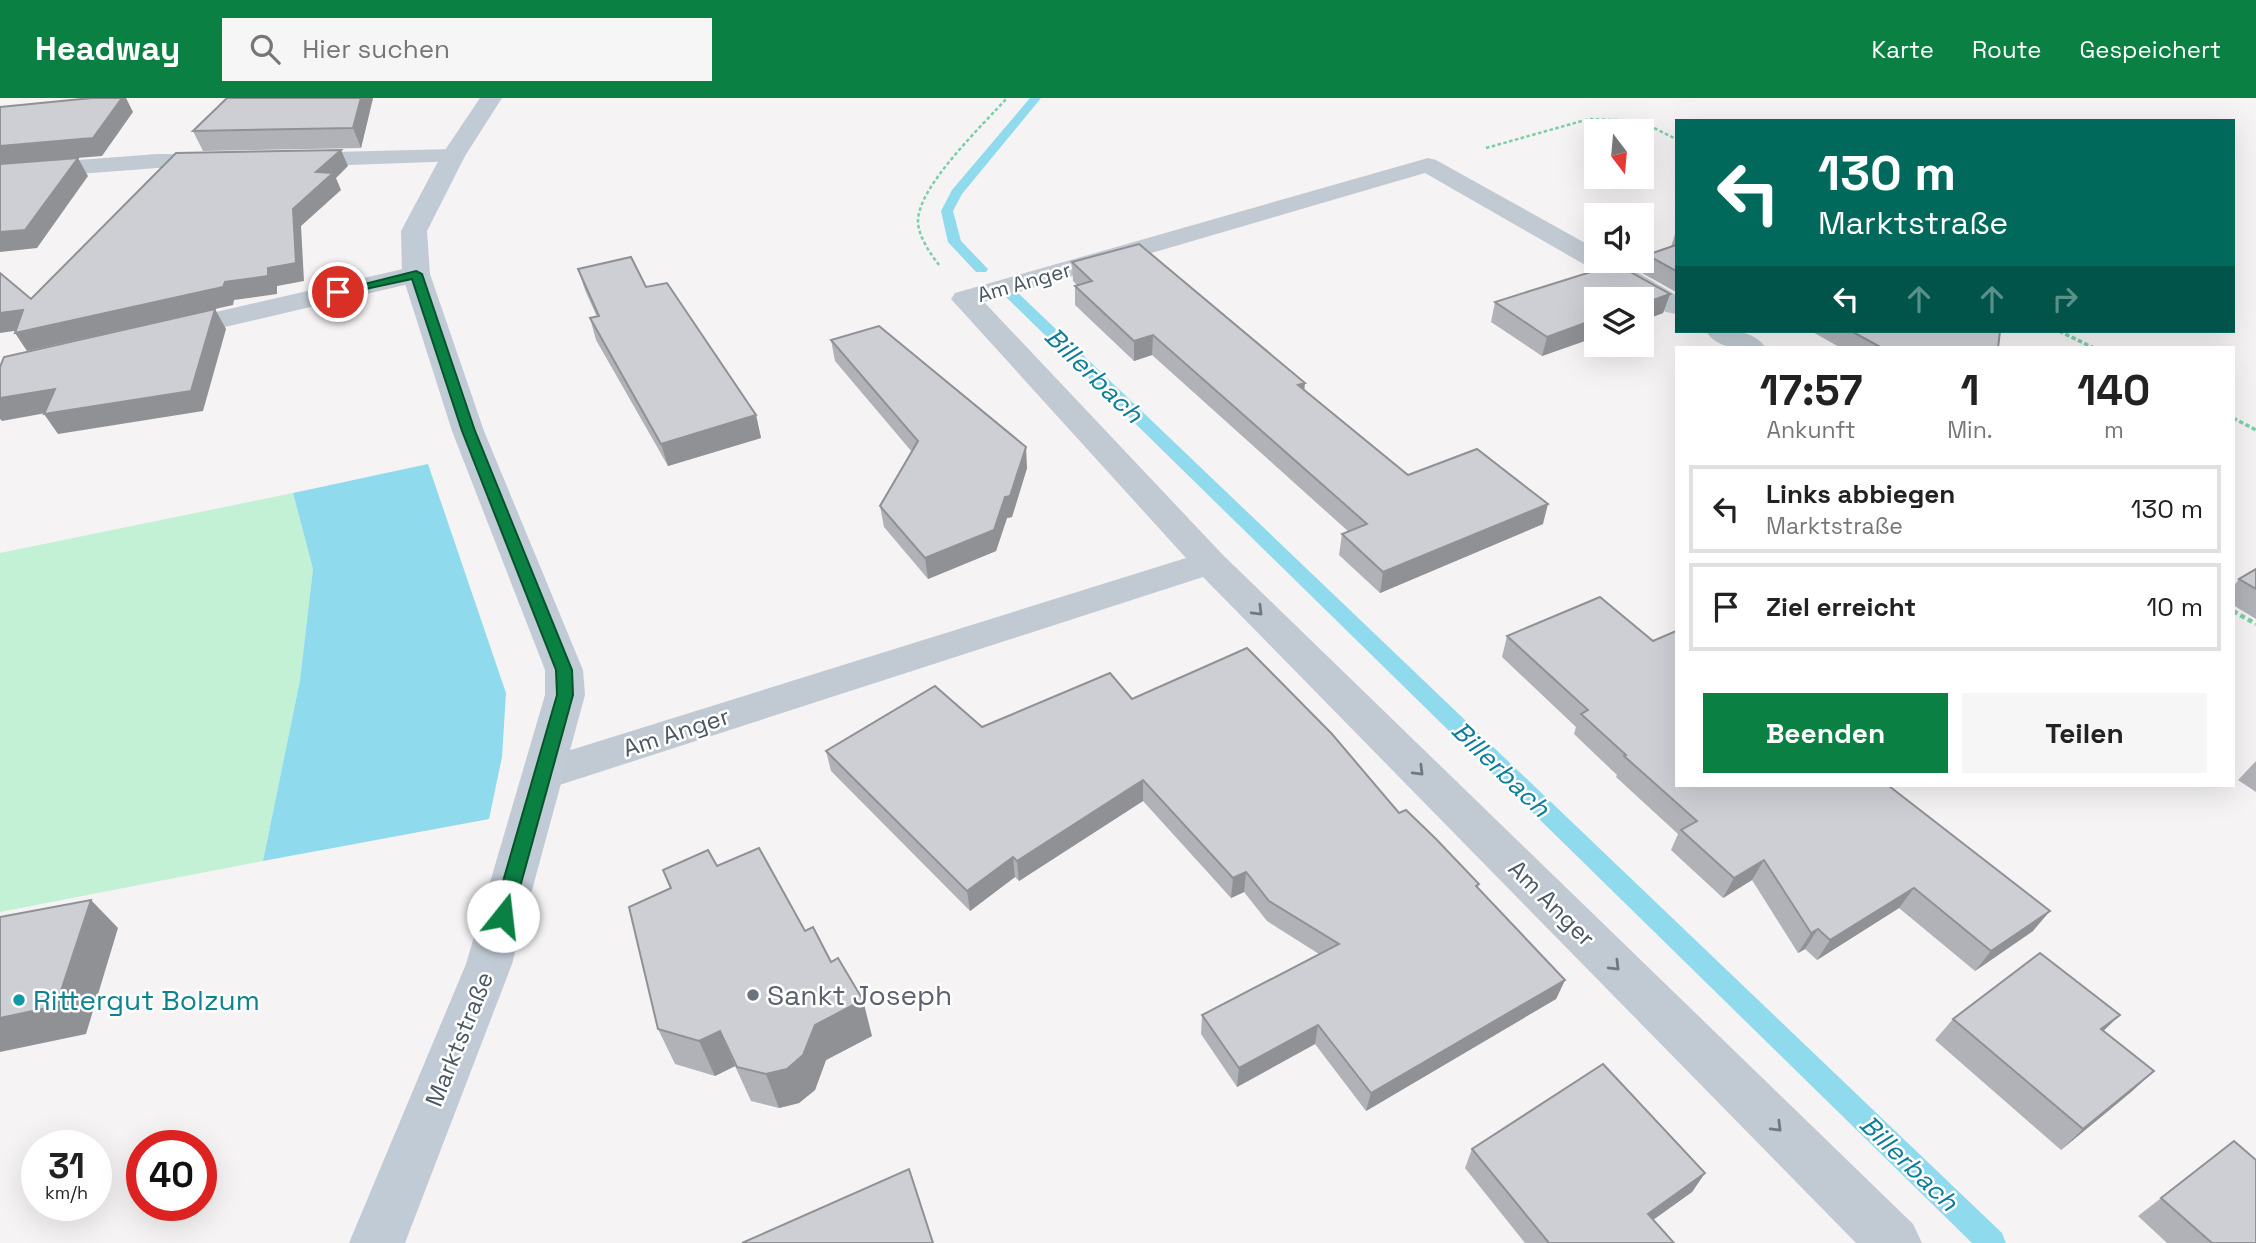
<!DOCTYPE html>
<html lang="de">
<meta charset="utf-8">
<style>
body{margin:0;font-family:"Space Grotesk",sans-serif;background:#f6f6f6;color:#222;height:100vh;display:flex;flex-direction:column;font-size:26px;white-space:nowrap}
*{box-sizing:border-box;margin:0}
p{font-size:23px;color:#767676}
.icon{flex:none;width:38px;height:38px;fill:none;stroke:currentColor;stroke-width:2;stroke-linecap:round;stroke-linejoin:round}
.map{position:relative;flex:1;overflow:hidden}
.details{position:absolute;left:1675px;top:248px;width:560px;height:441px;display:flex;flex-direction:column;background:#fff;border-radius:0px;box-shadow:0 7px 28px #0002}
.details>*{flex:none}
.top-card{position:absolute;left:1675px;top:21px;width:560px;height:214px;border-radius:0px;box-shadow:0 7px 28px #0002;background:#00695c;color:#fff;overflow:hidden}
.needle{width:46px;rotate:164deg}
.fabs{position:absolute;left:1584px;top:21px;display:grid;gap:14px}
.fabs a{display:grid;place-items:center;width:70px;height:70px;border-radius:0px;background:#fff;box-shadow:0 7px 28px #0002;font-size:35px}
.speed{position:absolute;left:21px;top:1032px;display:flex;gap:14px;font-size:35px;font-weight:700;text-align:center}
.speed>*{display:grid;place-content:center;width:91px;height:91px;border-radius:50%;background:#fff;box-shadow:0 7px 28px #0002;line-height:1}
.speed small{font-size:18px;font-weight:400}
.speed .limit{border:10px solid #d22;background:#fff;color:#111}
.pin{position:absolute;display:grid;place-items:center;width:60px;height:60px;color:#fff;margin:-30px;border:4px solid #fff;border-radius:50%;box-shadow:0 2px 7px #0007}
.me{position:absolute;width:77px;margin:-38px;rotate:16deg;stroke-linejoin:round;filter:drop-shadow(0 0 5px #0008)}
.turn{display:flex;align-items:center;gap:24px;height:147px;padding:0 28px;font-size:32px}
.turn .icon{width:91px;height:91px;stroke-width:2.5}
.turn b{display:block;font-size:49px;line-height:60px}
.lanes{display:flex;align-items:center;height:66px;padding:0 28px;background:#0003;justify-content:center;gap:35px;direction:ltr}
.lanes .off{opacity:.35}
.eta{display:flex;justify-content:space-evenly;align-items:center;height:119px;text-align:center}
.eta b{font-size:42px;font-weight:700;line-height:49px}
.button{display:flex;gap:14px;margin-top:auto;padding:14px 28px}
.button a{flex:1;height:80px;border-radius:0px;background:#0b8043;color:#fff;font-size:28px;font-weight:700;line-height:80px;text-align:center}
.button a+a{background:#f6f6f6;color:#222}
ul{padding:0;list-style:none}
li{display:flex;align-items:center;gap:21px;height:88px;margin:0 14px 10px;padding:0 14px;border:4px solid #e0e0e0;border-radius:0px}
li div{flex:1}
li b{display:block;font-size:26px}
li em{font-style:normal}
header{display:flex;align-items:center;gap:42px;box-sizing:border-box;height:98px;padding:0 35px;background:#0b8043;color:#fff}
header strong{font-size:33px}
nav{display:flex;gap:38px;margin-inline-start:auto;font-size:24px}
.search{width:490px;height:63px;background:#f6f6f6;display:flex;align-items:center;gap:18px;box-sizing:border-box;padding:0 24px;border-radius:0px;color:#767676;font-size:26px}
.map>svg:first-child{display:block}
.green{fill:#c3f1d5}
.water{fill:#90daee}
.lines{fill:none;stroke-linecap:round;stroke-linejoin:round}
.stream{fill:#90daee;fill-rule:evenodd}
.path-far2{stroke:#7ad0a6;stroke-width:2.5;stroke-dasharray:3.5 2.5;stroke-linecap:butt}
.path-far1{stroke:#7ad0a6;stroke-width:3.5;stroke-dasharray:4.5 2.5;stroke-linecap:butt}
.path{stroke:#7ad0a6;stroke-width:4.5;stroke-dasharray:5 3.5;stroke-linecap:butt}
.street{fill:#c1cad2;fill-rule:evenodd}
.secondary{fill:#c1cbd6;fill-rule:evenodd}
.wall{fill:#b0b2b7}
.shaded-wall{fill:#909195}
.building{fill:#cdcfd5;stroke:#909195;stroke-width:2}
.oneway{stroke:#6e7983}
.route{fill:#0b8043;stroke:#07532c;stroke-width:2}
.worship-dot{fill:#6b7280;stroke:#fff;stroke-width:2.5}
.culture-dot{fill:#0f9aa8;stroke:#fff;stroke-width:2.5}
.labels{text-anchor:middle;dominant-baseline:central;stroke-width:5;stroke-linejoin:round;paint-order:stroke}
.far-street-label{font-size:21px;fill:#4a5661;stroke:#fff}
.street-label{font-size:24px;fill:#4a5661;stroke:#fff}
.water-label{font-size:26px;font-style:italic;fill:#0c7c9b;stroke:#fff}
.near-worship-label{font-size:28px;fill:#5b616d;stroke:#fff;text-anchor:start}
.near-culture-label{font-size:28px;fill:#0d838f;stroke:#fff;text-anchor:start}
</style>
<header>
<strong>Headway</strong>
<div class="search"><svg class="icon" aria-label="search" viewBox="0 0 24 24"><circle cx="10" cy="10" r="6"/><path d="M15 15l6 6"/></svg>Hier suchen</div>
<nav><a>Karte</a><a>Route</a><a>Gespeichert</a></nav>
</header>
<div class="map">
<svg width="2256" height="1145" viewBox="0 0 2256 1145">
<rect width="100%" height="100%" fill="#f5f3f3"/>
<polygon class="green" points="293,395 313,471 300,582 263,763 0,814 0,455"/>
<polygon class="water" points="428,366 506,595 502,659 489,721 263,763 300,582 313,471 293,395"/>
<g class="lines">
<g class="stream">
<polygon points="1030,0 1041,0 962,96 953,113 961,143 988,171 986,174 976,174 948,144 941,113 952,92"/>
<polygon points="1011,192 1016,193 2002,1135 2006,1145 1972,1145 1006,199 1006,193"/>
</g>
<g class="path-far2">
<polyline points="1486,50 1589,21 1640,23 1676,41"/>
<path d="M939,167c-9,-12 -21,-29 -21,-44 0,-35 66,-97 89,-123"/>
</g>
<g class="path-far1">
<polyline points="2059,233 2094,250"/>
<polyline points="2233,320 2256,332"/>
</g>
<polyline class="path" points="2233,513 2256,526"/>
<g class="street">
<polygon points="453,51 461,53 465,58 461,63 292,69 284,67 280,62 284,57 292,55"/>
<polygon points="157,56 221,56 229,58 233,63 229,68 221,70 157,70 0,82 0,68"/>
<polygon points="1428,60 1436,62 1596,151 1596,163 1609,163 1605,168 1596,170 1587,168 1425,75 984,204 1223,457 1913,1126 1922,1145 1856,1145 1203,479 544,692 529,687 523,676 529,665 1186,460 951,201 955,195"/>
<polygon points="416,168 426,170 430,176 426,182 169,242 159,239 155,233 159,227"/>
<polygon points="1620,168 1630,170 1676,197 1676,216 1666,214 1610,182 1606,176 1610,170"/>
<path d="M1706,233c21,0 46,-3 60,17 -21,1 -48,3 -60,-17z"/>
</g>
<polygon class="secondary" points="480,0 502,0 465,58 427,133 430,176 484,333 583,572 585,597 512,866 405,1145 349,1145 466,866 545,597 545,572 452,333 402,176 401,133 441,58"/>
</g>
<g class="wall">
<polygon points="227,0 373,0 361,50 203,53 193,33"/>
<polygon points="1676,133 1676,194 1642,175 1647,157 1671,149"/>
<polygon points="1072,164 1305,292 1408,377 1543,426 1380,495 1339,457 1342,436 1349,434 1152,257 1134,263 1075,207 1075,188 1077,187 1073,183"/>
<polygon points="1616,166 1670,196 1663,215 1642,223 1642,201 1596,201 1596,239 1542,258 1491,224 1495,204"/>
<polygon points="578,171 646,189 756,317 761,340 668,368 596,242 590,220 597,219 585,192"/>
<polygon points="1811,233 2000,233 1998,250 1841,250"/>
<polygon points="831,242 1027,370 1012,419 1007,420 996,453 928,481 884,429 880,408 912,354 835,263"/>
<polygon points="2256,471 2256,521 2233,507 2233,489 2239,481"/>
<polygon points="1507,538 1676,688 1891,688 1890,689 2033,833 1975,873 1899,810 1817,862 1805,851 1798,855 1752,782 1723,800 1671,752 1678,736 1616,679 1617,677 1574,636 1576,629 1502,559"/>
<polygon points="1132,601 1399,715 1479,786 1478,790 1565,882 1556,901 1366,1013 1315,946 1237,989 1201,936 1202,917 1319,856 1267,823 1244,794 1231,800 1143,703 1019,783 1015,779 970,813 831,673 826,653 982,629"/>
<polygon points="2256,663 2256,694 2238,682"/>
<polygon points="717,768 805,833 872,938 826,962 815,992 799,1005 779,1010 751,1003 735,968 715,978 675,966 658,931 670,790 663,772"/>
<polygon points="2120,917 2103,933 2154,973 2131,994 2061,1052 1935,942 1953,921"/>
<polygon points="1472,1051 1705,1075 1692,1094 1653,1122 1674,1145 1525,1145 1465,1070"/>
<polygon points="2209,1063 2256,1145 2167,1145 2138,1118"/>
</g>
<g class="shaded-wall">
<polygon points="122,0 126,0 133,14 102,58 0,66 0,48"/>
<polygon points="361,0 373,0 361,50 353,30"/>
<polygon points="341,52 348,68 336,80 341,92 301,128 304,183 277,188 277,196 234,202 233,207 27,253 15,235 225,184 268,170 293,111 316,74"/>
<polygon points="78,60 88,78 37,150 0,154 0,134"/>
<polygon points="1670,196 1663,215 1642,223 1642,206"/>
<polygon points="215,211 226,231 203,313 58,336 44,316"/>
<polygon points="23,212 35,230 0,235 0,215"/>
<polygon points="1596,221 1596,239 1542,258 1547,239"/>
<polygon points="1153,237 1152,257 1134,263 1134,243"/>
<polygon points="1305,285 1303,305 1298,287"/>
<polygon points="55,291 68,311 2,323 0,321 0,300"/>
<polygon points="756,317 761,340 668,368 661,346"/>
<polygon points="1026,349 1027,370 1012,419 1007,420 996,453 928,481 925,460 1005,399"/>
<polygon points="1548,406 1543,426 1380,495 1383,474"/>
<polygon points="1143,682 1143,703 1019,783 1017,763"/>
<polygon points="1013,759 1015,779 970,813 967,793"/>
<polygon points="1764,762 1752,782 1723,800 1734,780"/>
<polygon points="1246,774 1244,794 1231,800 1233,780"/>
<polygon points="1914,790 1899,810 1817,862 1830,842"/>
<polygon points="91,802 118,830 86,936 0,954 0,920"/>
<polygon points="2050,813 2033,833 1975,873 1991,853"/>
<polygon points="1818,831 1805,851 1798,855 1811,835"/>
<polygon points="1565,882 1556,901 1366,1013 1371,995"/>
<polygon points="863,902 872,938 826,962 815,992 799,1005 779,1010 766,976 815,927"/>
<polygon points="2120,917 2098,938 2101,931"/>
<polygon points="1318,927 1315,946 1237,989 1239,970"/>
<polygon points="720,933 735,968 715,978 699,943"/>
<polygon points="2154,973 2131,994 2061,1052 2083,1031"/>
<polygon points="1705,1075 1692,1094 1636,1134 1648,1116"/>
</g>
<g class="building">
<polygon points="92,0 122,0 93,40 0,48 0,9"/>
<polygon points="227,0 361,0 353,30 193,33"/>
<polygon points="341,52 316,74 333,75 293,111 296,165 268,170 268,178 225,184 223,189 15,235 23,212 0,215 0,175 31,201 176,55"/>
<polygon points="78,60 25,132 0,134 0,66"/>
<polygon points="1139,146 1305,285 1298,287 1408,377 1477,351 1548,406 1383,474 1342,436 1367,426 1153,237 1134,243 1075,188 1092,183 1072,164"/>
<polygon points="1676,147 1676,173 1647,157"/>
<polygon points="631,159 646,189 667,185 756,317 661,346 590,220 599,218 578,171"/>
<polygon points="1616,166 1670,196 1642,206 1642,201 1596,201 1596,221 1547,239 1495,204"/>
<polygon points="215,211 191,293 44,316 55,291 0,300 0,269 4,259"/>
<polygon points="879,228 1026,349 1010,398 1005,399 994,432 925,460 880,408 918,343 831,242"/>
<polygon points="1851,233 2000,233 1998,250 1882,250"/>
<polygon points="2256,471 2256,491 2239,481"/>
<polygon points="1600,499 1653,543 1676,533 1676,688 1889,688 2050,813 1991,853 1914,790 1830,842 1818,831 1811,835 1764,762 1734,780 1681,732 1697,723 1624,658 1626,657 1581,616 1588,612 1507,538"/>
<polygon points="1247,550 1332,636 1399,715 1406,712 1436,741 1479,786 1476,788 1565,882 1371,995 1318,927 1239,970 1202,917 1339,846 1269,803 1246,774 1233,780 1143,682 1017,763 1013,759 967,793 826,653 935,588 982,629 1110,575 1132,601"/>
<polygon points="759,750 805,833 813,829 831,864 838,860 863,902 815,927 803,957 787,971 766,976 737,969 720,933 699,943 658,931 629,809 671,790 663,772 708,752 717,768"/>
<polygon points="91,802 56,908 0,920 0,819"/>
<polygon points="2040,855 2120,917 2101,931 2154,973 2083,1031 1953,921"/>
<polygon points="1603,966 1705,1075 1648,1116 1674,1145 1549,1145 1472,1051"/>
<polygon points="2234,1043 2256,1062 2256,1145 2212,1145 2161,1100"/>
<polygon points="909,1071 933,1145 742,1145"/>
</g>
<defs><path id="oneway-chevron" d="M-2-3.5L2.5 0L-2 3.5" fill="none" stroke-width="1.6" stroke-linecap="round" stroke-linejoin="round" transform="scale(1.75)"/></defs>
<g class="oneway">
<use href="#oneway-chevron" transform="translate(1258 513) rotate(45)"/>
<use href="#oneway-chevron" transform="translate(1419 673) rotate(45)"/>
<use href="#oneway-chevron" transform="translate(1615 868) rotate(45)"/>
<use href="#oneway-chevron" transform="translate(1777 1029) rotate(45)"/>
</g>
<polygon class="route" points="416,173 422,176 475,333 572,572 573,597 512,818 509,824 503,826 496,824 493,818 557,597 556,572 462,333 412,181 338,197 333,194"/>
<circle class="worship-dot" cx="753" cy="897" r="7"/>
<circle class="culture-dot" cx="19" cy="902" r="7"/>
<g class="labels">
<g class="far-street-label">
<text transform="translate(1024 184) rotate(-16)">Am Anger</text>
</g>
<g class="street-label">
<text transform="translate(676 634) rotate(-18)">Am Anger</text>
<text transform="translate(1552 805) rotate(45)">Am Anger</text>
<text transform="translate(459 941) rotate(-68)">Marktstraße</text>
</g>
<g class="water-label">
<text transform="translate(1094 277) rotate(44)">Billerbach</text>
<text transform="translate(1501 671) rotate(44)">Billerbach</text>
<text transform="translate(1909 1065) rotate(44)">Billerbach</text>
</g>
<g class="near-worship-label">
<text x="767" y="897">Sankt Joseph</text>
</g>
<g class="near-culture-label">
<text x="33" y="902">Rittergut Bolzum</text>
</g>
</g>
</svg>
<div class="fabs">
<a><svg class="needle" viewBox="-14 -14 28 28"><path d="M0-13l5 13h-10z" fill="#e53935"/><path d="M0 13l5-13h-10z" fill="#767676"/></svg></a>
<a><svg class="icon" aria-label="sound" viewBox="0 0 24 24"><path d="M4 9h4l5-4v14l-5-4H4zM17 9q2 3 0 6"/></svg></a>
<a><svg class="icon" aria-label="layers" viewBox="0 0 24 24"><path d="M12 4l9 5-9 5-9-5zM3 14l9 5 9-5"/></svg></a>
</div>
<div class="speed"><div>31<small>km/h</small></div><div class="limit">40</div></div>
<div class="pin" style="left:338px;top:194px;background:#d93025"><svg class="icon" aria-label="arrive" viewBox="0 0 24 24"><path d="M6 21V4h12l-3 4 3 4H6"/></svg></div>
<svg class="me" style="left:503px;top:818px" viewBox="-20 -20 40 40"><circle r="19" fill="#fff"/><path d="M0-13L10 11 0 6-10 11z" fill="#0b8043"/></svg>
<div class="top-card">
<div class="turn"><svg class="icon" aria-label="left" viewBox="0 0 24 24"><path d="M17 20v-9H6M10 6l-5 5 5 5"/></svg><div><b>130 m</b>Marktstraße</div></div>
<div class="lanes"><svg class="icon" aria-label="left" viewBox="0 0 24 24"><path d="M17 20v-9H6M10 6l-5 5 5 5"/></svg><svg class="icon off" aria-label="ahead" viewBox="0 0 24 24"><path d="M12 20V5M6 11l6-6 6 6"/></svg><svg class="icon off" aria-label="ahead" viewBox="0 0 24 24"><path d="M12 20V5M6 11l6-6 6 6"/></svg><svg class="icon off" aria-label="right" viewBox="0 0 24 24"><path d="M7 20v-9h11M14 6l5 5-5 5"/></svg></div>
</div>
<section class="details">
<div class="eta">
<div><b>17:57</b><p>Ankunft</p></div>
<div><b>1</b><p>Min.</p></div>
<div><b>140</b><p>m</p></div>
</div>
<ul>
<li><svg class="icon" aria-label="left" viewBox="0 0 24 24"><path d="M17 20v-9H6M10 6l-5 5 5 5"/></svg><div><b>Links abbiegen</b><p>Marktstraße</p></div><em>130 m</em></li>
<li><svg class="icon" aria-label="arrive" viewBox="0 0 24 24"><path d="M6 21V4h12l-3 4 3 4H6"/></svg><div><b>Ziel erreicht</b></div><em>10 m</em></li>
</ul>
<div class="button"><a>Beenden</a><a>Teilen</a></div>
</section>
</div>
